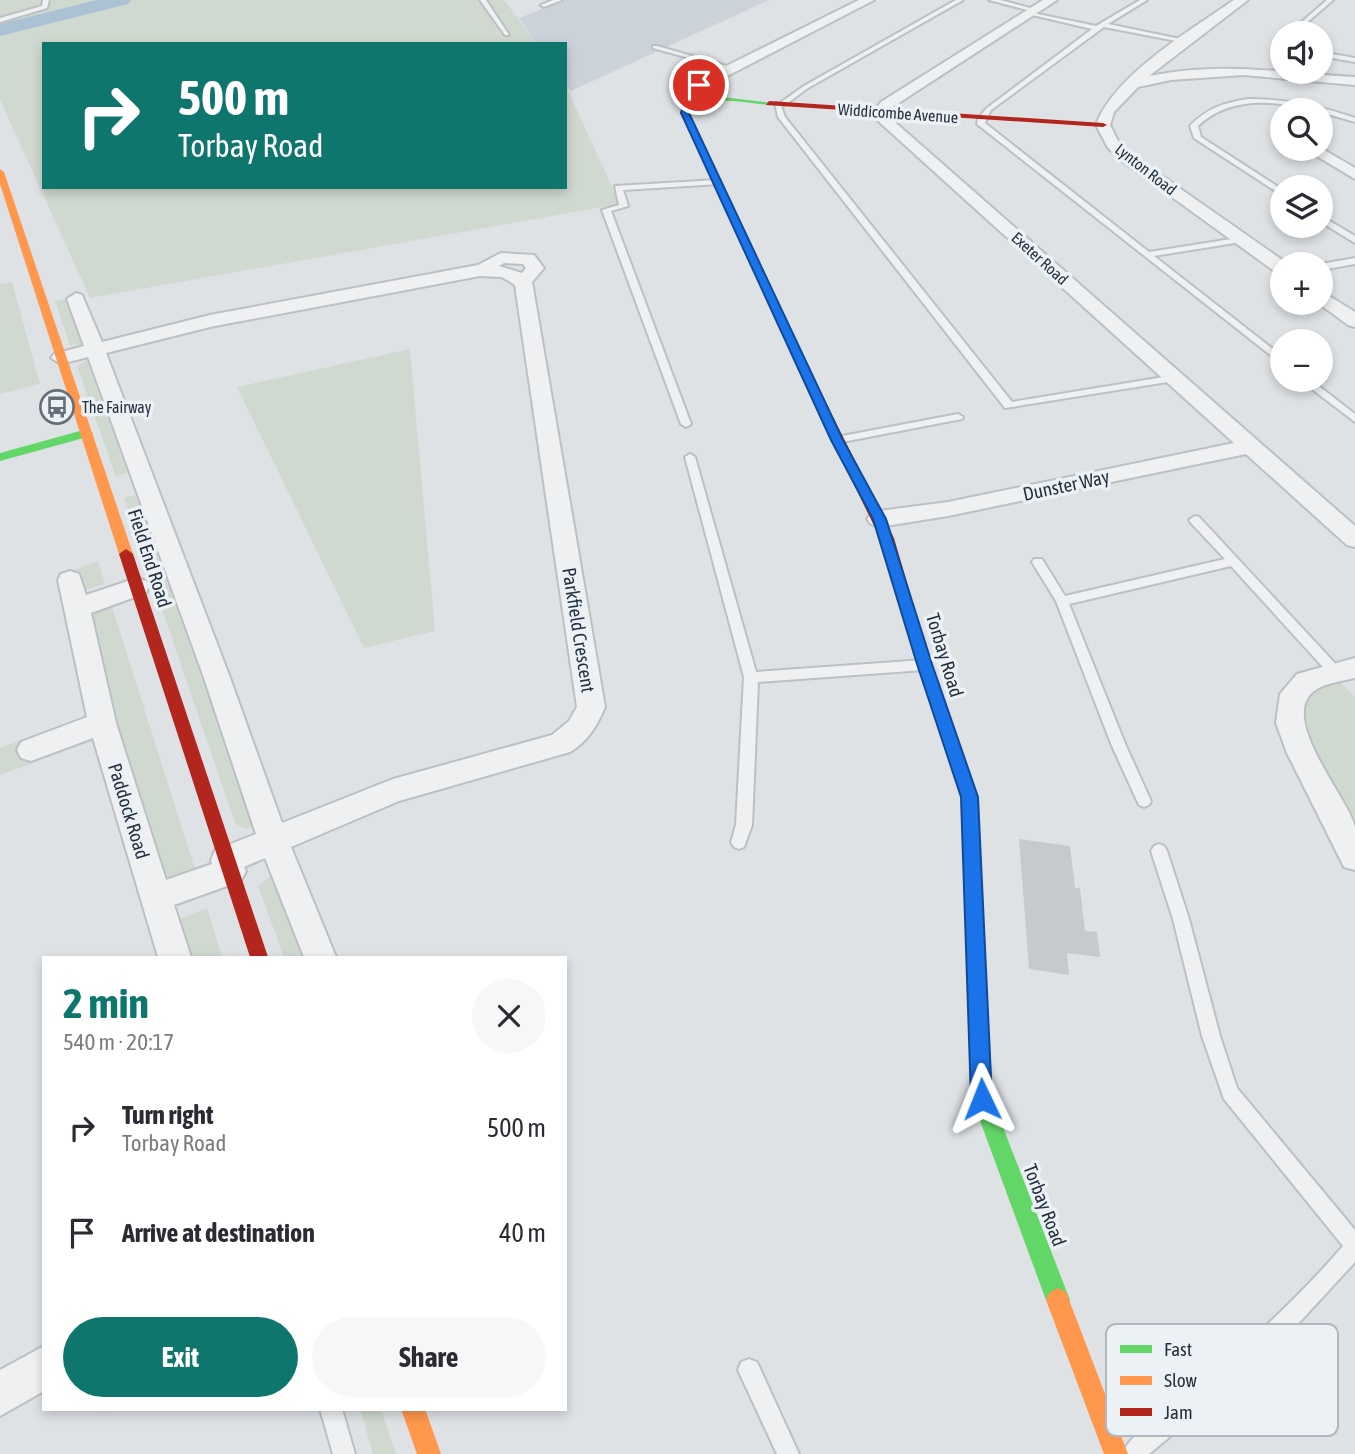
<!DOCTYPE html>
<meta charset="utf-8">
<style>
body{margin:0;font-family:"Asap Condensed",sans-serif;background:#f7f7f7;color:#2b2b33;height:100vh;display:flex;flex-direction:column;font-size:26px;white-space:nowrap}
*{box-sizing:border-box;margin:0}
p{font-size:23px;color:#7c7c81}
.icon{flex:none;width:38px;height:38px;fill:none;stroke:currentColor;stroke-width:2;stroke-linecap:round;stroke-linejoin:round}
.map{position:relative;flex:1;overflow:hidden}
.sheet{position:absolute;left:42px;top:956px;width:525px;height:455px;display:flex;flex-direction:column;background:#fff;border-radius:0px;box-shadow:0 4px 10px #0003}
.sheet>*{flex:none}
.banner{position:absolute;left:42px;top:42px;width:525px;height:147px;border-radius:0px;box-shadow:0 4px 10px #0003;background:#0f766e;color:#fff;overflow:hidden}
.buttons{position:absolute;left:1270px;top:21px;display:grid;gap:14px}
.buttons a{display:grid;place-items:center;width:63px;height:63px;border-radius:50%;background:#fff;box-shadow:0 4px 10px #0003;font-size:35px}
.pin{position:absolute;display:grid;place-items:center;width:60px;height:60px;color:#fff;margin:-30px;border:4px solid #fff;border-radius:50%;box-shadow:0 2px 7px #0007}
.me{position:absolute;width:77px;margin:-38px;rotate:358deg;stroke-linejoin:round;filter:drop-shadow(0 0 5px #0008)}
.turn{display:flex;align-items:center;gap:24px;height:147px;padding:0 21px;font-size:32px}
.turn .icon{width:91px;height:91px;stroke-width:2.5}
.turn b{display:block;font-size:49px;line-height:60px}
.round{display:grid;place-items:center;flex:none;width:74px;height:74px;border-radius:37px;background:#f7f7f7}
.overview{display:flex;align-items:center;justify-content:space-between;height:119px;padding:0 21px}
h1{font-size:42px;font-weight:700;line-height:52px;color:#0f766e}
.primary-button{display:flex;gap:14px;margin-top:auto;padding:14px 21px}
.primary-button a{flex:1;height:80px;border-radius:42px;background:#0f766e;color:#fff;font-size:28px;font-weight:700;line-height:80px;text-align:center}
.primary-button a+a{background:#f7f7f7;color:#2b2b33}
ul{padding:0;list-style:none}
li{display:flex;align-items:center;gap:21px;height:105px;padding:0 21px}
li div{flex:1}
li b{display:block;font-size:26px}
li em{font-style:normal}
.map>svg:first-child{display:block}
.built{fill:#ccd2d9}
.green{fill:#d0d9cf}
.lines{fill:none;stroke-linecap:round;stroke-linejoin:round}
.river{fill:#aac2d3;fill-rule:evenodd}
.building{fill:#c7cacd}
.lane-casing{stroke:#bdc0c3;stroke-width:4}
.street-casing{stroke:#bdc0c3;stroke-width:4}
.lane{fill:#eef0f2;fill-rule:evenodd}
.street{fill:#eef0f2;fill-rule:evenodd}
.fast{fill:#63d668;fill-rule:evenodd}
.slow{fill:#ff974d;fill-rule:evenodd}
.jam{fill:#b3261e;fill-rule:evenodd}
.route{fill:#1a73e8;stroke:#114b97;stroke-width:2}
.labels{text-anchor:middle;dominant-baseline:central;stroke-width:7;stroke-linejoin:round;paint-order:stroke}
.far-street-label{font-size:16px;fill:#25313f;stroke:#ebf1f5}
.far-poi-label{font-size:16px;fill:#25313f;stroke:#ebf1f5;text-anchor:start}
.street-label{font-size:19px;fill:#25313f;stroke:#ebf1f5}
.key{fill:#ebf1f5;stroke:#b0b7be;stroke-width:2}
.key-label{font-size:19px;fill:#25313f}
</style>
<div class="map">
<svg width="1355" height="1454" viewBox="0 0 1355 1454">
<rect width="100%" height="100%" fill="#dfe2e5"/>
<polygon class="built" points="564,0 769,0 571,91 565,84 565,44 537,44 519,18"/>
<g class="green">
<polygon points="0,0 504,0 537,44 44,44 44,187 565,187 565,84 620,204 90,298 0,100"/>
<polygon points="12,282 40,384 0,394 0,284"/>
<polygon points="65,299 82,344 70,345 55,301"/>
<polygon points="410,349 435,631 364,648 237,387"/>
<polygon points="87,361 127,472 116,477 77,366"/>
<path d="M135,495l121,331c-8,5 -14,2 -21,-3l-111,-325z"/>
<polygon points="98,561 105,584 80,592 74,570"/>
<polygon points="109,597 199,882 156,898 77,608"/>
<polygon points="1340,682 1355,697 1355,827 1309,736 1306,715 1309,693"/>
<polygon points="29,737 33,763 0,775 0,748"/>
<polygon points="274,874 305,957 284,957 258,886"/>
<polygon points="207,908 222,957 182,957 174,921"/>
<polygon points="360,1409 381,1409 396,1454 373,1454"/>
</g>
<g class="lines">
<polygon class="river" points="97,0 131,0 128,4 0,36 0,24"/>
</g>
<polygon class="building" points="1019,839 1070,846 1075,888 1080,888 1085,931 1097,932 1100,957 1067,953 1069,975 1029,969"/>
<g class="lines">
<g class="lane-casing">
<g id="lane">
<polygon points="43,0 49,0 47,8 0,22 0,18 42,6"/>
<polygon points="480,0 486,0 509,35 505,35"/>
<polygon points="553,0 562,0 544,7 541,5"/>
<polygon points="956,0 963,0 808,88 785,105 781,106 785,117 1012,402 1176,375 1181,378 1180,380 1005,408 778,117 775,103 780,103 804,86"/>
<polygon points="989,0 1000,0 1038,10 1035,12"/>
<polygon points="1140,0 1147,0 1108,24 1185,40 1187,43 1104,27 991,110 985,123 1149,252 1244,237 1244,241 1241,242 1154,256 1283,357 1283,365 977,124 978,118 987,108 1092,29 1028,14 1028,12 1096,26"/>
<polygon points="1327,0 1333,0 1295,33 1289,33"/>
<polygon points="1283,39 1283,49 1275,47 1275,45"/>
<polygon points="653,46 657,46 734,68 729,69 653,48"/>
<polygon points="1321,52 1355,58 1355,62 1321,56"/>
<path d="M1248,99c37,0 72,7 107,19v4c-49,-14 -113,-37 -157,4l3,11 82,53v6l-89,-58 -4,-12c17,-18 34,-23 58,-27z"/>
<polygon points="717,180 720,180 720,184 623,190 628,206 611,211 691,424 686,427 681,424 602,210 619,205 615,186"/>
<polygon points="1321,216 1355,236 1355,243 1321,222"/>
<polygon points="1355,258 1355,264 1321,270 1321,264"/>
<polygon points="1300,380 1311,380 1355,414 1355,422"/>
<polygon points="958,414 963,417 962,419 837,443 832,440 837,437"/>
<polygon points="690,454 695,457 756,672 924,660 931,665 924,670 758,682 752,825 744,847 739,849 734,847 731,842 736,825 744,677 685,457"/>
<polygon points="1195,516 1199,517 1343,672 1341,676 1331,676 1231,566 1069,604 1126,746 1151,801 1149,805 1144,807 1139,805 1112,746 1056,601 1032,562 1034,559 1042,559 1065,596 1225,559 1191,523 1189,520"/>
<path d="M1159,844l5,2 3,5 22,68 31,117 17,52 118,142v32l-59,64 -83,75 -64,53h-27c10,-25 80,-71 103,-91 42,-37 82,-75 118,-117l-119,-147 -22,-63 -29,-117 -22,-68 3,-5z"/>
<polygon points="749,1359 757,1362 799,1454 777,1454 738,1370 741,1362"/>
<polygon points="320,1409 342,1409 355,1454 333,1454"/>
</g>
</g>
<g class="street-casing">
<g id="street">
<polygon points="859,0 874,0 704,88 696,97 686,97 684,94 694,82"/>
<polygon points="1043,0 1057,0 891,108 887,112 889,117 1355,526 1355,547 1347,545 1246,454 948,516 879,527 871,524 867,519 871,514 879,511 948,502 1234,443 876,119 873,112 881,102"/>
<path d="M1234,0h14l-99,76c75,-15 133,-3 206,1v8l-112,-10 -72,5 -33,7 -24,25 -4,13 9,18 13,12 156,109h-5v10l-6,-1 -155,-112 -14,-13 -12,-23c18,-50 95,-95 138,-125z"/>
<polygon points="1321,148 1355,168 1355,179 1305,149"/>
<path d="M501,253l33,2 10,13 -12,14 73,425c-8,19 -17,34 -35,45l-171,49 -108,46 45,110h-32l-39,-99 -21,9 2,4 -5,10 -67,24 17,52h-33l-65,-219 -62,23 -10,-3 -4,-8 4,-8 66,-25 -29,-137 3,-6 9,-3 9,3 7,21 51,-17 9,3 3,6 -3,6 -55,20 25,110 50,157 46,-16 -1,-4 4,-10 41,-16 -53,-159 -115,-318 -27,7 -10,-6 3,-4 30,-8 -17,-47 9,-6 6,2 20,47 108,-27 268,-50zM504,263l19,1 3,4 -4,5 -23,-7zM480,276l22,1 13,8 62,422 -8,14 -17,14 -159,44 -111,44 -53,-148 -123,-322 104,-26z"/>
<polygon points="1321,291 1355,312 1355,327 1348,325 1318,303 1321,303"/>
<path d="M1355,658v20c-12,3 -31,5 -41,13 -36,28 34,106 41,136 0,13 0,30 0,43l-11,-3 -57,-114 -11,-30 4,-29 17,-20z"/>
<polygon points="44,1346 44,1391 0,1416 0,1370"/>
</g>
</g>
<use href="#lane" class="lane"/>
<use href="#street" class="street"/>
<g class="fast">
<path d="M714,96l59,7 -4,2c-26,-2 -56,-11 -80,4v4l134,284 -2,2 -4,1 -6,-3 -130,-284 1,-7 9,-5z"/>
<polygon points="87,429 93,433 91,436 0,461 0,453"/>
<polygon points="975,925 981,927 984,933 992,1099 1070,1300 1066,1308 1058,1312 1050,1308 1046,1300 972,1099 966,933 969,927"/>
</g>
<g class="slow">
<polygon points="0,169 4,172 133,554 131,557 121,557 119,554 0,184"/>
<polygon points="1058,1288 1066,1292 1128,1454 1104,1454 1046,1300 1050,1292"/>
<polygon points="401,1409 425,1409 441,1454 417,1454"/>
</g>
<g class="jam">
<polygon points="769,101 1103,123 1107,125 1103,127 766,105"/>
<polygon points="817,394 823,397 894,538 931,665 978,797 984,933 981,939 975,941 969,939 966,933 962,797 917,665 880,538 811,397"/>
<polygon points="126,549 133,554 268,957 250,957 119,554"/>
</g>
</g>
<polygon class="route" points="696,83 703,85 695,94 698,101 691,104 689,113 843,440 886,519 932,664 978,797 992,1099 989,1106 982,1109 974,1106 971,1099 961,797 917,664 873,519 831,440 681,113 684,103 689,100 687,94"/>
<defs>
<g id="bus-ring" transform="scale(1.75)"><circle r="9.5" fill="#ebf1f5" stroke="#666f79" stroke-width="1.5"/><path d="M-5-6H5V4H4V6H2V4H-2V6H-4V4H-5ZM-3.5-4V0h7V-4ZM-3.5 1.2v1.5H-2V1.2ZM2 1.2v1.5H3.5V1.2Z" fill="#666f79"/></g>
</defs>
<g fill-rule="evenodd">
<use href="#bus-ring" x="57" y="407"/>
</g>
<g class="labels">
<g class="far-street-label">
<text transform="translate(898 113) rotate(4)">Widdicombe Avenue</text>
<text transform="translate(1146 169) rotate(38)">Lynton Road</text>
<text transform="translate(1040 258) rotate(42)">Exeter Road</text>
</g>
<g class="far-poi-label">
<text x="82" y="407">The Fairway</text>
</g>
<g class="street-label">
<text transform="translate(1066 485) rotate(-12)">Dunster Way</text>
<text transform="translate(150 558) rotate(72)">Field End Road</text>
<text transform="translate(579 630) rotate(81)">Parkfield Crescent</text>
<text transform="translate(945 655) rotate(73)">Torbay Road</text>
<text transform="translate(129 811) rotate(73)">Paddock Road</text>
<text transform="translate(1045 1205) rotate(69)">Torbay Road</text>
</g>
</g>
<rect x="1106" y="1324" width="232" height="112" rx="10" class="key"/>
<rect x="1120" y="1345" width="32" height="8" fill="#63d668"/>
<rect x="1120" y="1376" width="32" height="9" fill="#ff974d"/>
<rect x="1120" y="1408" width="32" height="8" fill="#b3261e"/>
<g class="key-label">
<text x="1164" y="1356">Fast</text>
<text x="1164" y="1387">Slow</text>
<text x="1164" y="1419">Jam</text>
</g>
</svg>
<div class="buttons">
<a><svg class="icon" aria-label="sound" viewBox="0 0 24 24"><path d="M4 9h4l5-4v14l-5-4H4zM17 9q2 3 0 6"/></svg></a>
<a><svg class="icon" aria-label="search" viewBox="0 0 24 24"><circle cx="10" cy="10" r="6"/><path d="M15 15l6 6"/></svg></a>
<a><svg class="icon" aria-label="layers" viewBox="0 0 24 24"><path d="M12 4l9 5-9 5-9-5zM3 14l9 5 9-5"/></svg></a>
<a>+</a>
<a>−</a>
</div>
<div class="pin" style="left:699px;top:85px;background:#d93025"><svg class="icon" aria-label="arrive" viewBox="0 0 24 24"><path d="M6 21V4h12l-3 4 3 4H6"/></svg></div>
<svg class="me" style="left:982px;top:1099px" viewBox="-20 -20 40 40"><path d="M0-17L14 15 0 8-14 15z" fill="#1a73e8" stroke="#fff" stroke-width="4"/></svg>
<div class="banner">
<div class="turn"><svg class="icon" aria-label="right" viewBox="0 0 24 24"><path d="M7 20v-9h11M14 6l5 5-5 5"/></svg><div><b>500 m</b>Torbay Road</div></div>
</div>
<section class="sheet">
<div class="overview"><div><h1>2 min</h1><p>540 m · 20:17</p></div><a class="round"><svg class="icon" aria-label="close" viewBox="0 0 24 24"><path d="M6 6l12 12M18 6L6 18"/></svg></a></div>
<ul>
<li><svg class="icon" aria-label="right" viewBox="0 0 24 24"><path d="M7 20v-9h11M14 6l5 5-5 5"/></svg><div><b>Turn right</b><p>Torbay Road</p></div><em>500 m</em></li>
<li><svg class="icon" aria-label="arrive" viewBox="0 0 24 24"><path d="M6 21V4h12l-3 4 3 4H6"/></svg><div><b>Arrive at destination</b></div><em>40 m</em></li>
</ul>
<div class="primary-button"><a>Exit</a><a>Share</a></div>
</section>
</div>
